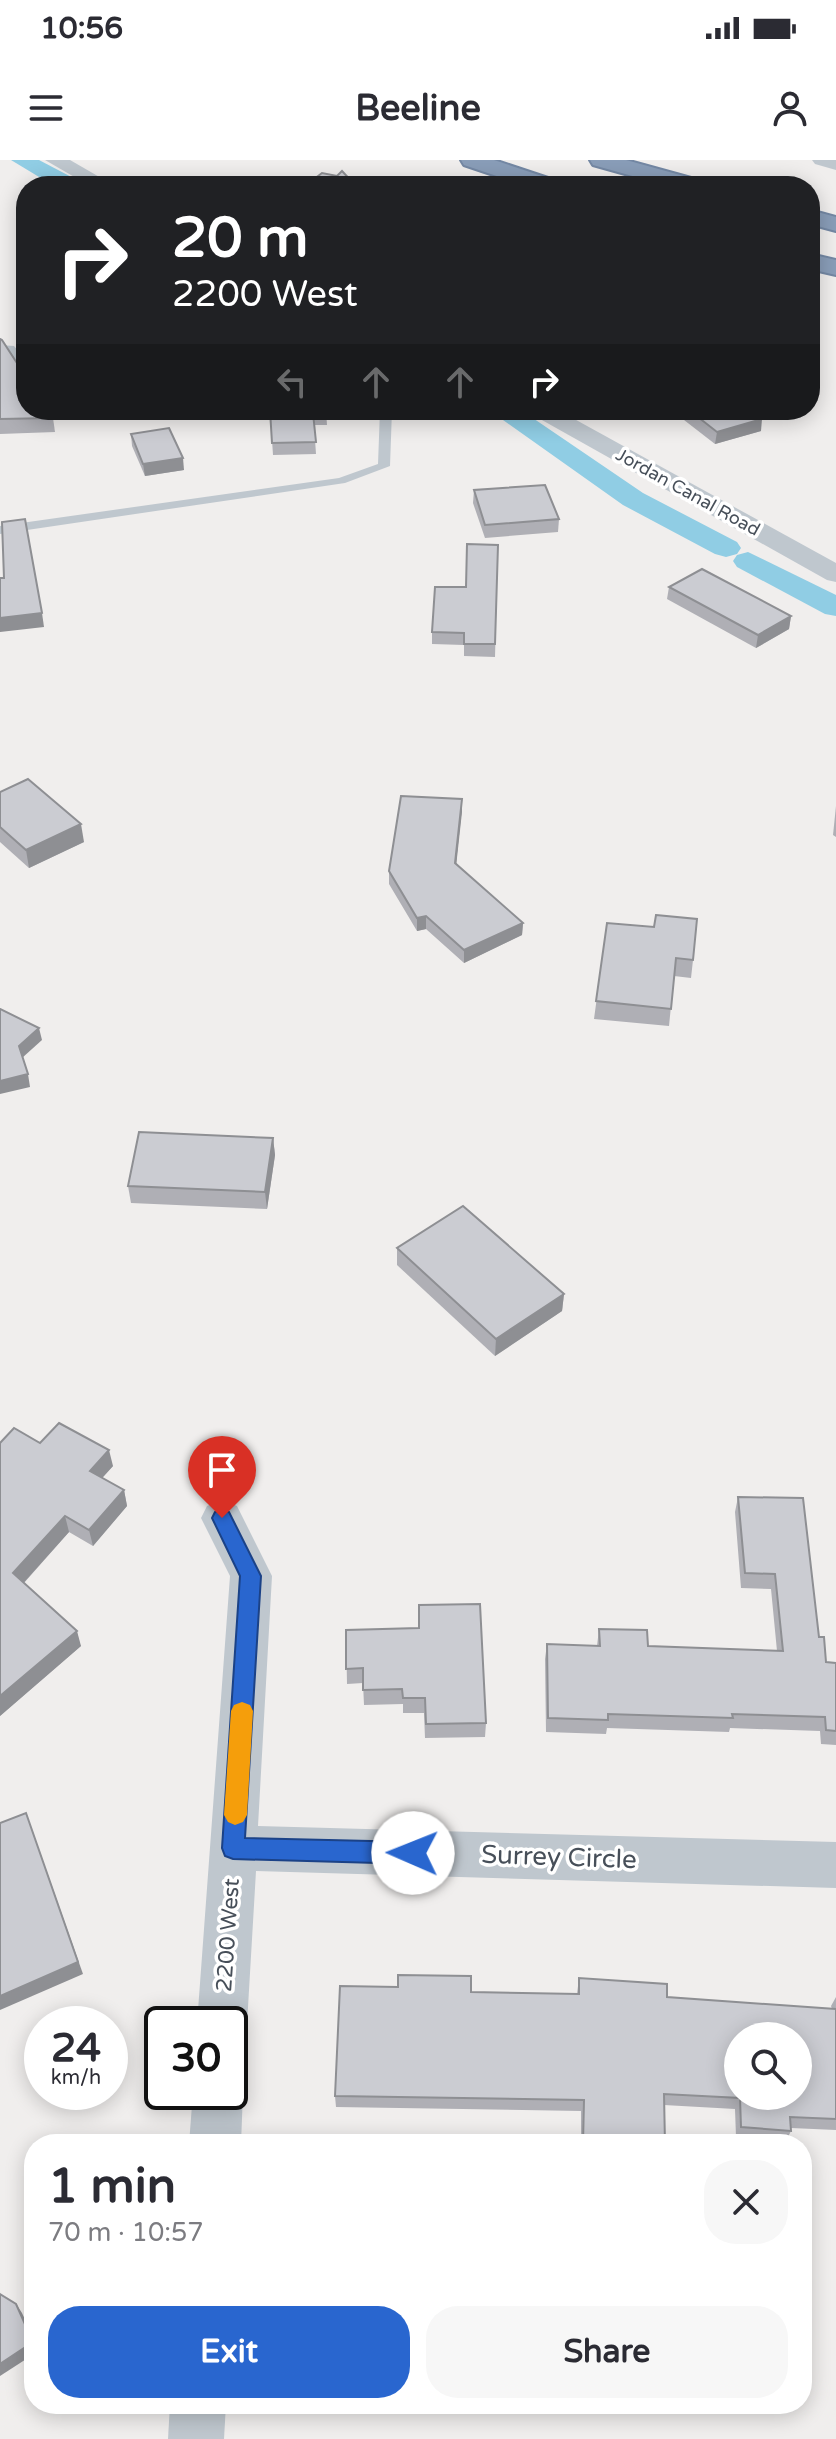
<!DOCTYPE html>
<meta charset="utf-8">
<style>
body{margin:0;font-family:"Varela Round",sans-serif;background:#f7f7f7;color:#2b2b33;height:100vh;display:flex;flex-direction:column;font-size:30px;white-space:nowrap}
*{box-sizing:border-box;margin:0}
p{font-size:26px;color:#7c7c81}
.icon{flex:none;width:44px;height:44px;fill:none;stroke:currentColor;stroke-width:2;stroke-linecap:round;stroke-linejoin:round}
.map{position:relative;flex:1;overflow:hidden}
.side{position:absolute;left:24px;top:1974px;width:788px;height:280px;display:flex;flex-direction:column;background:#fff;border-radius:32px;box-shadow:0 4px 20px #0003}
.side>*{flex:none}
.hud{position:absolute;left:16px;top:16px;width:804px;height:244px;border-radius:32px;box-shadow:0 4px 20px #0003;background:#202124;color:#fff;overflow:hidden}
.controls{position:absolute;left:724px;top:1862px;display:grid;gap:16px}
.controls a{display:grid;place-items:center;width:88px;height:88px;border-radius:50%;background:#fff;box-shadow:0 4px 20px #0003;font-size:40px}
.speed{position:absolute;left:24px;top:1846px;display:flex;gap:16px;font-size:40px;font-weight:700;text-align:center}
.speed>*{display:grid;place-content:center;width:104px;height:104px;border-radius:50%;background:#fff;box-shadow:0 4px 20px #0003;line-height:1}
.speed small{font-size:20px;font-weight:400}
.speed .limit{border:4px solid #111;border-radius:12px;background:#fff;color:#111}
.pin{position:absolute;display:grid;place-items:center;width:68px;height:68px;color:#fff;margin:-82px -34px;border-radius:50% 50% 50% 0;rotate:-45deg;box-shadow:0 0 8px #0007}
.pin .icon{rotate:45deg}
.me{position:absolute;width:88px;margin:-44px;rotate:271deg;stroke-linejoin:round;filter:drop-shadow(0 0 6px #0008)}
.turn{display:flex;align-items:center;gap:28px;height:168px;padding:0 24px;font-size:36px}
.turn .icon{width:104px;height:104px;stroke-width:2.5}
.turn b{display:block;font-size:56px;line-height:68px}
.lanes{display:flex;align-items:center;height:76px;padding:0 24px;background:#0003;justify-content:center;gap:40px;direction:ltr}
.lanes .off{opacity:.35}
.round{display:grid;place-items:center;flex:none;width:84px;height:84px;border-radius:32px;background:#f7f7f7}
.overview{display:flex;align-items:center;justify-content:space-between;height:136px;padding:0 24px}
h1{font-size:48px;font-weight:700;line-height:60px}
.primary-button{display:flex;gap:16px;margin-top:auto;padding:16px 24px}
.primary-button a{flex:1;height:92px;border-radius:32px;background:#2966cf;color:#fff;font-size:32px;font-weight:700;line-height:92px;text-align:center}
.primary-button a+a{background:#f7f7f7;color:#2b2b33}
.status{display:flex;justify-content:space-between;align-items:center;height:56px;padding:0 40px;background:#fff;direction:ltr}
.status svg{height:22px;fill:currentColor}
header{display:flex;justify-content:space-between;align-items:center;height:104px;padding:0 24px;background:#fff;font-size:36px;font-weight:700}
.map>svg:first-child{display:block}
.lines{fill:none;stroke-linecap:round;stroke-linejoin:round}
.canal{fill:#90cde4;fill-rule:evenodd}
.motorway-casing{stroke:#7488a4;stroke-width:4}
.service{fill:#bfc7ce;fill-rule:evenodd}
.minor{fill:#bfc7ce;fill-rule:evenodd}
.motorway{fill:#899db8;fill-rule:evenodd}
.wall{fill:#afafb5}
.shaded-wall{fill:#8e8f93}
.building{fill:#cbccd2;stroke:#8e8f93;stroke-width:2;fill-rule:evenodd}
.route{fill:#2966cf;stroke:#1b4287;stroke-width:2}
.slow{fill:#f59e0b}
.labels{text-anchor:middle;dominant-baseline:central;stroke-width:7;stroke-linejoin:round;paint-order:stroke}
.far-street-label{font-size:18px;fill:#474f59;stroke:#fff}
.street-label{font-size:22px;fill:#474f59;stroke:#fff}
.near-street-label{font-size:26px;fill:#474f59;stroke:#fff}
</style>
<div class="status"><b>10:56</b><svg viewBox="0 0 49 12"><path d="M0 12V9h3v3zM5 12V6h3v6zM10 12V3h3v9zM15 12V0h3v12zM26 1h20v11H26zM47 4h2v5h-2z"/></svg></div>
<header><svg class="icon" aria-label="menu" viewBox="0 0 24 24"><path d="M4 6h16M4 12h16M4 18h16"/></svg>Beeline<svg class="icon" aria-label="person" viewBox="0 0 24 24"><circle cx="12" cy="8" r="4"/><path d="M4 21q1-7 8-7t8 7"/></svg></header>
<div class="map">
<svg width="836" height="2279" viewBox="0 0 836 2279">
<rect width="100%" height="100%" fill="#f0eeed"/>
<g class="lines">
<g class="canal">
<polygon points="11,0 39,0 79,21 83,26 54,26"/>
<polygon points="489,250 521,250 643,333 737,382 741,388 737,394 726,397 715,394 623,345"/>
<polygon points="748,392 836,435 836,456 825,454 737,407 733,401 737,395"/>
</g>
<g class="motorway-casing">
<g id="motorway">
<polygon points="461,0 494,0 557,21 561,26 526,26 464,5"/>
<polygon points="590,0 626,0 702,21 706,26 668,26 593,5"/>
<polygon points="810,50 836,57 836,71 810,64"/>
<polygon points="810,94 836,100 836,115 810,109"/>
</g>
</g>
<g class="service">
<polygon points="0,185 14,186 26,200 26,210 7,191 0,191"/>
<polygon points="380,250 392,250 390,306 345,323 0,374 0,366 339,318 378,304"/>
</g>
<g class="minor">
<polygon points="45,0 70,0 115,26 90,26"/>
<polygon points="812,0 836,0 836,10 815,4"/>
<polygon points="529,250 558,250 836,403 836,422 827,420 533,255"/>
<polygon points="222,1340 237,1346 272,1416 258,1666 836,1682 836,1728 256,1711 247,1864 240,1882 230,1886 230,1864 197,1864 230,1416 201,1358 207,1346"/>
<polygon points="230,1912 236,1914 243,1932 241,1984 189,1984 193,1932 230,1932"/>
<polygon points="170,2244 226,2244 224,2279 168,2279"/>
</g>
<use href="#motorway" class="motorway"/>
</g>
<g class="wall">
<polygon points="0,179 53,258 55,272 0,274"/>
<polygon points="270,250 326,250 327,265 314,265 316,294 273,295"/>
<polygon points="676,250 750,250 761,271 715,284 675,253"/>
<polygon points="131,274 184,310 145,316 132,286"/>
<polygon points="474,330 559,359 558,372 485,378 473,343"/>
<polygon points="498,385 495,497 464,496 464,485 432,484 432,472"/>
<polygon points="669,427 791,456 789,469 756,488 667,439"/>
<polygon points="0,632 84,682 29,708 0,682"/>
<polygon points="462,639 456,704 523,763 522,775 464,803 426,769 417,771 389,724 389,711"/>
<polygon points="836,646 836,677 833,675"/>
<polygon points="607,763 693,800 691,818 674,816 669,866 594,859"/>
<polygon points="273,978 275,995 267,1049 131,1043 128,1026"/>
<polygon points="397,1088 564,1134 562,1151 495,1196 397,1105"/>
<polygon points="40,1283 113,1306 102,1318 124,1330 127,1346 93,1386 69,1372 24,1423 81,1486 0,1556"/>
<polygon points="738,1337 819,1477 826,1502 836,1503 836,1585 821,1584 820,1571 730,1568 729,1572 607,1568 606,1574 546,1572 545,1499 547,1484 597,1486 599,1469 648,1486 777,1491 771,1429 741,1428 735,1352"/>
<polygon points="346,1470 486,1563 485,1577 425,1578 424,1553 403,1553 403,1544 364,1545 363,1523 347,1524"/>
<polygon points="579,1818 667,1837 832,1849 831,1846 836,1837 836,1970 791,1968 791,1971 786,1981 736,1977 735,1949 664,1945 665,1984 581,1984 581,1951 336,1947 335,1936 471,1832 577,1834"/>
</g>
<g class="shaded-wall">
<polygon points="762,259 761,271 715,284 717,272"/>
<polygon points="183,298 184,310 145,316 143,304"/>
<polygon points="42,453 44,467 0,472 0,458"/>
<polygon points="791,456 789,469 756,488 758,475"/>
<polygon points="462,639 462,652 455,716 455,703"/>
<polygon points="81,664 84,682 29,708 26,690"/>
<polygon points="426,756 426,769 417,771 417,758"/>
<polygon points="523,763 522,775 464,803 464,790"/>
<polygon points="39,868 42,880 22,898 19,886"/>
<polygon points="28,914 30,927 0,934 0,921"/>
<polygon points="273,978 275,995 267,1049 265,1032"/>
<polygon points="564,1134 562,1151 495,1196 496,1179"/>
<polygon points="109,1290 113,1306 94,1327 90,1311"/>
<polygon points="124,1330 127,1346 93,1386 89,1370"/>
<polygon points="65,1356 69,1372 18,1429 13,1413"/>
<polygon points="77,1471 81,1486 0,1556 0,1536"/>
<polygon points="31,1667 83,1814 0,1850 0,1836"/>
<polygon points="16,2144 22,2153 34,2179 34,2194 0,2216 0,2204"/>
</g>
<g class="building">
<polygon points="342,11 356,26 305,26 322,13 337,16"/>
<polygon points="0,179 2,180 26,217 26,250 48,250 53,258 0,259"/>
<polygon points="270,250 326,250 326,253 313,253 316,282 272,283"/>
<polygon points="689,250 750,250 762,259 717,272"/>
<polygon points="169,268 183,298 143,304 131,274"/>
<polygon points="545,325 559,359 485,365 474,330"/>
<polygon points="25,359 42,453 0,458 0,418 4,418 2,362"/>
<polygon points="467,384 498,385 495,484 464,484 464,473 432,472 435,427 466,427"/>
<polygon points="702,409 791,456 758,475 669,427"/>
<polygon points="28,619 81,664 26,690 0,667 0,632"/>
<polygon points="401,636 462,639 455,703 523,763 464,790 426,756 417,758 389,711"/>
<polygon points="656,755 697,759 693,800 676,798 671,849 596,841 607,763 654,767"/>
<polygon points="0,849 39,868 19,886 28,914 0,921"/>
<polygon points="139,972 273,978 265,1032 128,1026"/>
<polygon points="463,1046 564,1134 496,1179 397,1088"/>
<polygon points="59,1263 109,1290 90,1311 124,1330 89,1370 65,1356 13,1413 77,1471 0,1536 0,1283 14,1268 40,1283"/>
<polygon points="738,1337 803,1338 819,1477 824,1477 826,1502 836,1503 836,1571 826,1570 825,1557 732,1554 733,1558 608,1554 608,1560 548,1558 547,1484 600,1486 599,1469 647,1470 648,1486 783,1491 775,1414 745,1413"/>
<polygon points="480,1444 486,1563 426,1564 425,1538 403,1538 402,1529 363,1530 363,1508 346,1509 346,1470 419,1468 419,1445"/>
<polygon points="26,1653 78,1802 0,1836 0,1663"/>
<path d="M398,1815l73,1v16l108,2v-16l88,6v13l169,12v110l-46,-2 1,14 -50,-4 -1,-29 -76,-4 1,50h-82l1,-44 -249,-4 5,-110 58,1zM738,1876h60v60h-60z"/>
<polygon points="0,2134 16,2144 33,2182 0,2204"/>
</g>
<polygon class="route" points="222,1349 229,1352 261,1416 245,1678 413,1682 421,1685 424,1693 421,1700 413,1704 233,1699 225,1696 222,1688 240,1416 212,1358 215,1352"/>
<polygon class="slow" points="242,1542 250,1545 253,1551 247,1655 243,1662 235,1665 228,1662 224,1655 231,1551 234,1545"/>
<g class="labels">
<g class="far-street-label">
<text transform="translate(688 332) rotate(29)">Jordan Canal Road</text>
</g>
<g class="street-label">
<text transform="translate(228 1775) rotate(-86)">2200 West</text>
</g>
<g class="near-street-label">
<text transform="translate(559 1697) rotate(2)">Surrey Circle</text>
</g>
</g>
</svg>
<div class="controls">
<a><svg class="icon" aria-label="search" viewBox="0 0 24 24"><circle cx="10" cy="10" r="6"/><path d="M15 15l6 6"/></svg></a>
</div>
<div class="speed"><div>24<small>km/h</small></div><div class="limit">30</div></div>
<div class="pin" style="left:222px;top:1358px;background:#d93025"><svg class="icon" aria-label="arrive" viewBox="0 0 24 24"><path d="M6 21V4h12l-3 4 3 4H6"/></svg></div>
<svg class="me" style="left:413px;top:1693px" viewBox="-20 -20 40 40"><circle r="19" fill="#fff"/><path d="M0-13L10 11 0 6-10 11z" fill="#2966cf"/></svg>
<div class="hud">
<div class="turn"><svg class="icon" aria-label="right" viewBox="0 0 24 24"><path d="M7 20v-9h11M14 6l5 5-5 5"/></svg><div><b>20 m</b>2200 West</div></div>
<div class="lanes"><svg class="icon off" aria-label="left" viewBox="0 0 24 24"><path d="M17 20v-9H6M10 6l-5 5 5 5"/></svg><svg class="icon off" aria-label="ahead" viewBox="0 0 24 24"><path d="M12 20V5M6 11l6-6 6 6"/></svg><svg class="icon off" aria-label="ahead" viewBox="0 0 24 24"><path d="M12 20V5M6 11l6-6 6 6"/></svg><svg class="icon" aria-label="right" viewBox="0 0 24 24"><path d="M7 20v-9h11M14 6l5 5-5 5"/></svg></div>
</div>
<section class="side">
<div class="overview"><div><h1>1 min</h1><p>70 m · 10:57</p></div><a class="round"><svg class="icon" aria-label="close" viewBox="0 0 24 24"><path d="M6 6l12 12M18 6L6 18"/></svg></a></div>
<div class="primary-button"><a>Exit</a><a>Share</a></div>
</section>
</div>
